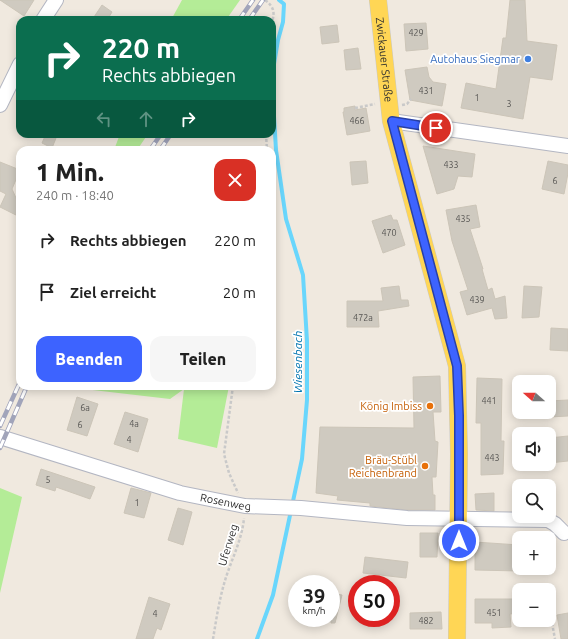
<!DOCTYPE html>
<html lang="de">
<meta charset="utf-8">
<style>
body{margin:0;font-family:Ubuntu,sans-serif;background:#f6f6f6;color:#222;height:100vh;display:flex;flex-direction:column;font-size:15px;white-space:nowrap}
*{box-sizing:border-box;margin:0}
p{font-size:13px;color:#767676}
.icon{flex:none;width:22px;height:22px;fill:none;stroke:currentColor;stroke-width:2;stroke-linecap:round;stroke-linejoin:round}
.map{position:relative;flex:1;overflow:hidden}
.sheet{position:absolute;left:16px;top:146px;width:260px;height:244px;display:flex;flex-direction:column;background:#fff;border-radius:12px;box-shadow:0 2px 10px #0003}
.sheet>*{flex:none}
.guide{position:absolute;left:16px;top:16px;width:260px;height:122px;border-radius:12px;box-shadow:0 2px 10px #0003;background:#0b6e4f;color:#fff;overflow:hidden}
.needle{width:26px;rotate:291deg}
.tools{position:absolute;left:512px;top:375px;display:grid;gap:8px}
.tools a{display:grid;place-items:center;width:44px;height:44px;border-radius:8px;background:#fff;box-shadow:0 2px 10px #0003;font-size:20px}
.speed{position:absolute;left:288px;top:575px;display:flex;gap:8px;font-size:20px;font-weight:700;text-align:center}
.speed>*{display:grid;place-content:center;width:52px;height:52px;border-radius:50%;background:#fff;box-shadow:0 2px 10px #0003;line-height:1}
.speed small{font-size:10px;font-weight:400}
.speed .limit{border:6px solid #d22;background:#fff;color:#111}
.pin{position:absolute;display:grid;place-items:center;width:34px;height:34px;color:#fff;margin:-17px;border:2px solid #fff;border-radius:50%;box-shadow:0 1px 4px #0007}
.me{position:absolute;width:44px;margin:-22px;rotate:0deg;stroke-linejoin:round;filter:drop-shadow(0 0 3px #0008)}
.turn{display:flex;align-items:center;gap:14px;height:84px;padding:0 20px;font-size:18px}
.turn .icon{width:52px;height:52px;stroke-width:2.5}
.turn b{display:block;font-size:28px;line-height:34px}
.lanes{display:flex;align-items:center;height:38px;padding:0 20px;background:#0003;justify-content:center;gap:20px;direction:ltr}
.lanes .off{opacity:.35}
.round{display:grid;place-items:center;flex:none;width:42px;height:42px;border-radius:12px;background:#f6f6f6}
.summary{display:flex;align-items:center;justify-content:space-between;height:68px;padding:0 20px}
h1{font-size:24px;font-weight:800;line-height:30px}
.primary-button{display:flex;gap:8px;margin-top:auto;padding:8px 20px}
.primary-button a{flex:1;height:46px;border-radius:12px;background:#3d63ff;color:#fff;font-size:16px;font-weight:800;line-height:46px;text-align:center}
.primary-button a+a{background:#f6f6f6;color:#222}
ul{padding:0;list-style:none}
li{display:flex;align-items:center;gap:12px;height:52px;padding:0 20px}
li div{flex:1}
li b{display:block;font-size:15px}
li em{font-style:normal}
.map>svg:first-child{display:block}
.green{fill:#b4ec97}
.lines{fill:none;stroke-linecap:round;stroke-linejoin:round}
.stream{stroke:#69d6fc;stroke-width:4}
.building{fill:#cfcac0;stroke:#ccc5b8}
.minor-casing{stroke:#b3b6c2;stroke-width:16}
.major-casing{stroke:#c9c9c9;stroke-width:18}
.path{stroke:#c9c9c9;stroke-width:2.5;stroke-dasharray:3 2;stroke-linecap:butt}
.minor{stroke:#fff;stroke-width:14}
.major{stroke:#ffd655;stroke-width:17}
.rail-casing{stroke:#a1a4ba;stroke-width:4.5}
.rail{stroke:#fff;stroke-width:3;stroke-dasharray:9;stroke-linecap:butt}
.route-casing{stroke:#2840a6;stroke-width:10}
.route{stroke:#3d63ff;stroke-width:7}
.shop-dot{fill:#3f7fe0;stroke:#fff;stroke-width:1.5}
.food-dot{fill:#e8710a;stroke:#fff;stroke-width:1.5}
.labels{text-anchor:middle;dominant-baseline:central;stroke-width:3.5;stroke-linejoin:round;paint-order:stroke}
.number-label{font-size:9px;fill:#565552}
.shop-label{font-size:11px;fill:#366cbe;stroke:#fff;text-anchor:end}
.street-label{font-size:11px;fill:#2e2e2e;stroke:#fff}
.food-label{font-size:11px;fill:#c56008;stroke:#fff;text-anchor:end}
.water-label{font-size:12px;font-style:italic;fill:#0074af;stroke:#fff}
</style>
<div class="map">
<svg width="568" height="639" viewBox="0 0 568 639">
<rect width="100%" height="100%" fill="#f0e9df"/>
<g class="green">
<polygon points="182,0 240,0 226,20 171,20"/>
<polygon points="120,134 148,134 137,150 114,150"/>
<polygon points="80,386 229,386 217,448 178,439 184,389 170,399 84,389"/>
<polygon points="0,488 22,497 0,593"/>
</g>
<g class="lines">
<g class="stream">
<polyline points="272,76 278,40 283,22 284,4 279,0"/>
<polyline points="257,639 273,595 302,459 307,400 307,341 303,275 286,219 276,150 272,82"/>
</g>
</g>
<g class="building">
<polygon points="0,0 34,0 24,16"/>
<polygon points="510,0 525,0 527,41 557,45 552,80 530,77 523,119 461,108 466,83 496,89 503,38 506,38"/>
<polygon points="102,5 112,12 107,20 92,20"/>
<polygon points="426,23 428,49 406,51 404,24"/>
<polygon points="337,25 339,42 322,44 320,27"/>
<polygon points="358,48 361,69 346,70 344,50"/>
<polygon points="427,67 429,77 433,82 446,84 442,106 410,100 405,70"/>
<polygon points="355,106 355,110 366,108 370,131 347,135 343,112 344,112 344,108"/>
<polygon points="46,134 56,138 52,148 42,143"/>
<polygon points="423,146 475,154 472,177 458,176 454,189 437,194"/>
<polygon points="366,161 368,183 352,185 350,162"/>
<polygon points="548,161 568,165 568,173 564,194 542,189"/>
<polygon points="0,162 20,170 12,189 20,207 16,215 0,207 6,194 0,191"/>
<polygon points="476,205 480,227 470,229 483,269 482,269 488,290 492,288 495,299 505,296 507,318 495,319 492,308 467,315 460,292 468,290 452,241 446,210"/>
<polygon points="391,215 393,220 397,220 405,245 383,253 372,221"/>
<polygon points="399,286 401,300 408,300 409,306 378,311 379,327 347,327 347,301 383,301 381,288"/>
<polygon points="524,286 542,287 539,317 522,318"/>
<polygon points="551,328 568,329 568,351 550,350"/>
<polygon points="440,376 441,412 433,412 435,441 438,442 436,477 432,477 433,495 435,495 435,510 407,510 370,506 370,503 337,500 338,496 316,493 320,427 414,428 413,377"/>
<polygon points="477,378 502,379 501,441 504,441 503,474 481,475 481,423 476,423"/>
<polygon points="77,397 98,404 87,436 67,430"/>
<polygon points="568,400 568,416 549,417 549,401"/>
<polygon points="125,412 148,419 138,452 114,444"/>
<polygon points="568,436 568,461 549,463 549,438"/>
<polygon points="41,469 95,487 90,499 56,487 55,491 36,485"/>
<polygon points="131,488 151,493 144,518 124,513"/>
<polygon points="494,493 494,511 476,510 475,494"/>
<polygon points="178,508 192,512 183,545 168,540"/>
<polygon points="420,533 438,533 437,557 420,557"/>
<polygon points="475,542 519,545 519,571 475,570"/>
<polygon points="365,557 408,562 406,578 363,573"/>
<polygon points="331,593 342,595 335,623 331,623"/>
<polygon points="149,597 170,604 161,630 157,628 153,639 136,639"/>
<polygon points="475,599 517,599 517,613 510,614 511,627 492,628 492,623 475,623"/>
<polygon points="441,612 442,629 410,629 410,613"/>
<polygon points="568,613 568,639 561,639 557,615"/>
</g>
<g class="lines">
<g class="minor-casing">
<g id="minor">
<polyline points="43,20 56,0"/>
<polyline points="0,105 20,64"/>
<polyline points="391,121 568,146"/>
<path id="s1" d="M0,437l180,56 65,13 56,2 106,10 141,2 7,4 9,9"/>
</g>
</g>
<g class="major-casing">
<g id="major">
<path id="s2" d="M378,0l13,121 66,245 2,88 -2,185"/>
</g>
</g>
<g class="path">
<path d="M265,0c9,7 10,12 7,22"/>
<polyline points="402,105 407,104 411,99"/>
<polyline points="355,108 375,104"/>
<polyline points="266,134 267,150"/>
<polyline points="272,194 273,205 272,209"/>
<polyline points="233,386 224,454 229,473 238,493"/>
<polyline points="552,623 555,639"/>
<path d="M213,639c3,-18 6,-38 11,-55 6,-22 18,-43 20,-66"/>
</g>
<use href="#minor" class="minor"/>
<use href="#major" class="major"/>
<g class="rail-casing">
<g id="rail">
<polyline points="239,20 253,0"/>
<polyline points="249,20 263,0"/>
<polyline points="150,150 161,134"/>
<polyline points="160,150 171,134"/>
<polyline points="0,426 20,382"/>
<polyline points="0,448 27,386"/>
</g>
</g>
<use href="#rail" class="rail"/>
</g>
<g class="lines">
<g class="route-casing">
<polyline id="route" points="436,128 392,121 457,366 459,416 459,541"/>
</g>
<use href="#route" class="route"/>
</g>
<circle class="shop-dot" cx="528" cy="59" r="4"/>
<g class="food-dot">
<circle cx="430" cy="406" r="4"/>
<circle cx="425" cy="466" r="4"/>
</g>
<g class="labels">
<g class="number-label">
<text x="416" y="33">429</text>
<text x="426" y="91">431</text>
<text x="477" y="98">1</text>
<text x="509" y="104">3</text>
<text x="357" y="121">466</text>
<text x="451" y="165">433</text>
<text x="555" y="181">6</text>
<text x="463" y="219">435</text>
<text x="389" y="233">470</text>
<text x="477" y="300">439</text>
<text x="363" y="318">472a</text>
<text x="489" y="401">441</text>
<text x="85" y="408">6a</text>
<text x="134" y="424">4a</text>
<text x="80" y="425">6</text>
<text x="129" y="440">4</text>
<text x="492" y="458">443</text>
<text x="48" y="480">5</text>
<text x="137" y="503">1</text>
<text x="494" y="613">451</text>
<text x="155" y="614">4</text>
<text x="426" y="621">482</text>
</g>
<g class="shop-label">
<text x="520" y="59">Autohaus Siegmar</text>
</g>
<g class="street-label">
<text stroke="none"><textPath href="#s2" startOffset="60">Zwickauer Straße</textPath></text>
<text stroke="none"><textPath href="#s1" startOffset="235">Rosenweg</textPath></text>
<text transform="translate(228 545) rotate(-73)">Uferweg</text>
</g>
<g class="food-label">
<text x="422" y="406">König Imbiss</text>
<text x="417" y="460">Bräu-Stübl<tspan x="417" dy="13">Reichenbrand</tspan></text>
</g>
<g class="water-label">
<text transform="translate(297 362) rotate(-90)">Wiesenbach</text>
</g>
</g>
</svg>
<div class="tools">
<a><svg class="needle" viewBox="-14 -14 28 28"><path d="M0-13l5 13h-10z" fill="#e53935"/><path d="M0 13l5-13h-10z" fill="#767676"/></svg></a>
<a><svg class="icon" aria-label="sound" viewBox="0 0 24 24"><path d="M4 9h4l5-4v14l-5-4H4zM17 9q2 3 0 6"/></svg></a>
<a><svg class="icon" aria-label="search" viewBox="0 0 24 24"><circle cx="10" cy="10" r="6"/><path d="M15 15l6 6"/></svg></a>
<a>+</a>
<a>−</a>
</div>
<div class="speed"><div>39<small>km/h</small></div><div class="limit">50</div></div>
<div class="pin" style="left:436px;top:128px;background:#d93025"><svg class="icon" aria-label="arrive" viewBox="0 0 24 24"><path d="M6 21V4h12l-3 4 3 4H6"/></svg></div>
<svg class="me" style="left:459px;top:541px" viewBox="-20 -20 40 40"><circle r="17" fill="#3d63ff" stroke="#fff" stroke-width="3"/><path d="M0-11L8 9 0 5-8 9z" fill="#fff"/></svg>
<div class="guide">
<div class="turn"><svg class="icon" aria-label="right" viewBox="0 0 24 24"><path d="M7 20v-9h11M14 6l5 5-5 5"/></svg><div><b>220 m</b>Rechts abbiegen</div></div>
<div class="lanes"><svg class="icon off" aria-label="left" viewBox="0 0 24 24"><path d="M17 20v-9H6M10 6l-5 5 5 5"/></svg><svg class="icon off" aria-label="ahead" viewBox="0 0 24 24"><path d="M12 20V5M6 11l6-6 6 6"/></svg><svg class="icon" aria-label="right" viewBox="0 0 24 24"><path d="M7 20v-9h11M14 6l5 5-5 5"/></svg></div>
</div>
<section class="sheet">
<div class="summary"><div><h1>1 Min.</h1><p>240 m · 18:40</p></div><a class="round" style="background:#d93025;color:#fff"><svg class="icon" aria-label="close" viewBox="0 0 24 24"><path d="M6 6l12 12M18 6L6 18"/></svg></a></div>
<ul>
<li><svg class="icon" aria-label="right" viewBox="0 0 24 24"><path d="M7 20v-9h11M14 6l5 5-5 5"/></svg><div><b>Rechts abbiegen</b></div><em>220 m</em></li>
<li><svg class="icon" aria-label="arrive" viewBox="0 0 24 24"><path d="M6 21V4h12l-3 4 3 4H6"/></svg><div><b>Ziel erreicht</b></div><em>20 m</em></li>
</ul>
<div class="primary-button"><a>Beenden</a><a>Teilen</a></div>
</section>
</div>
